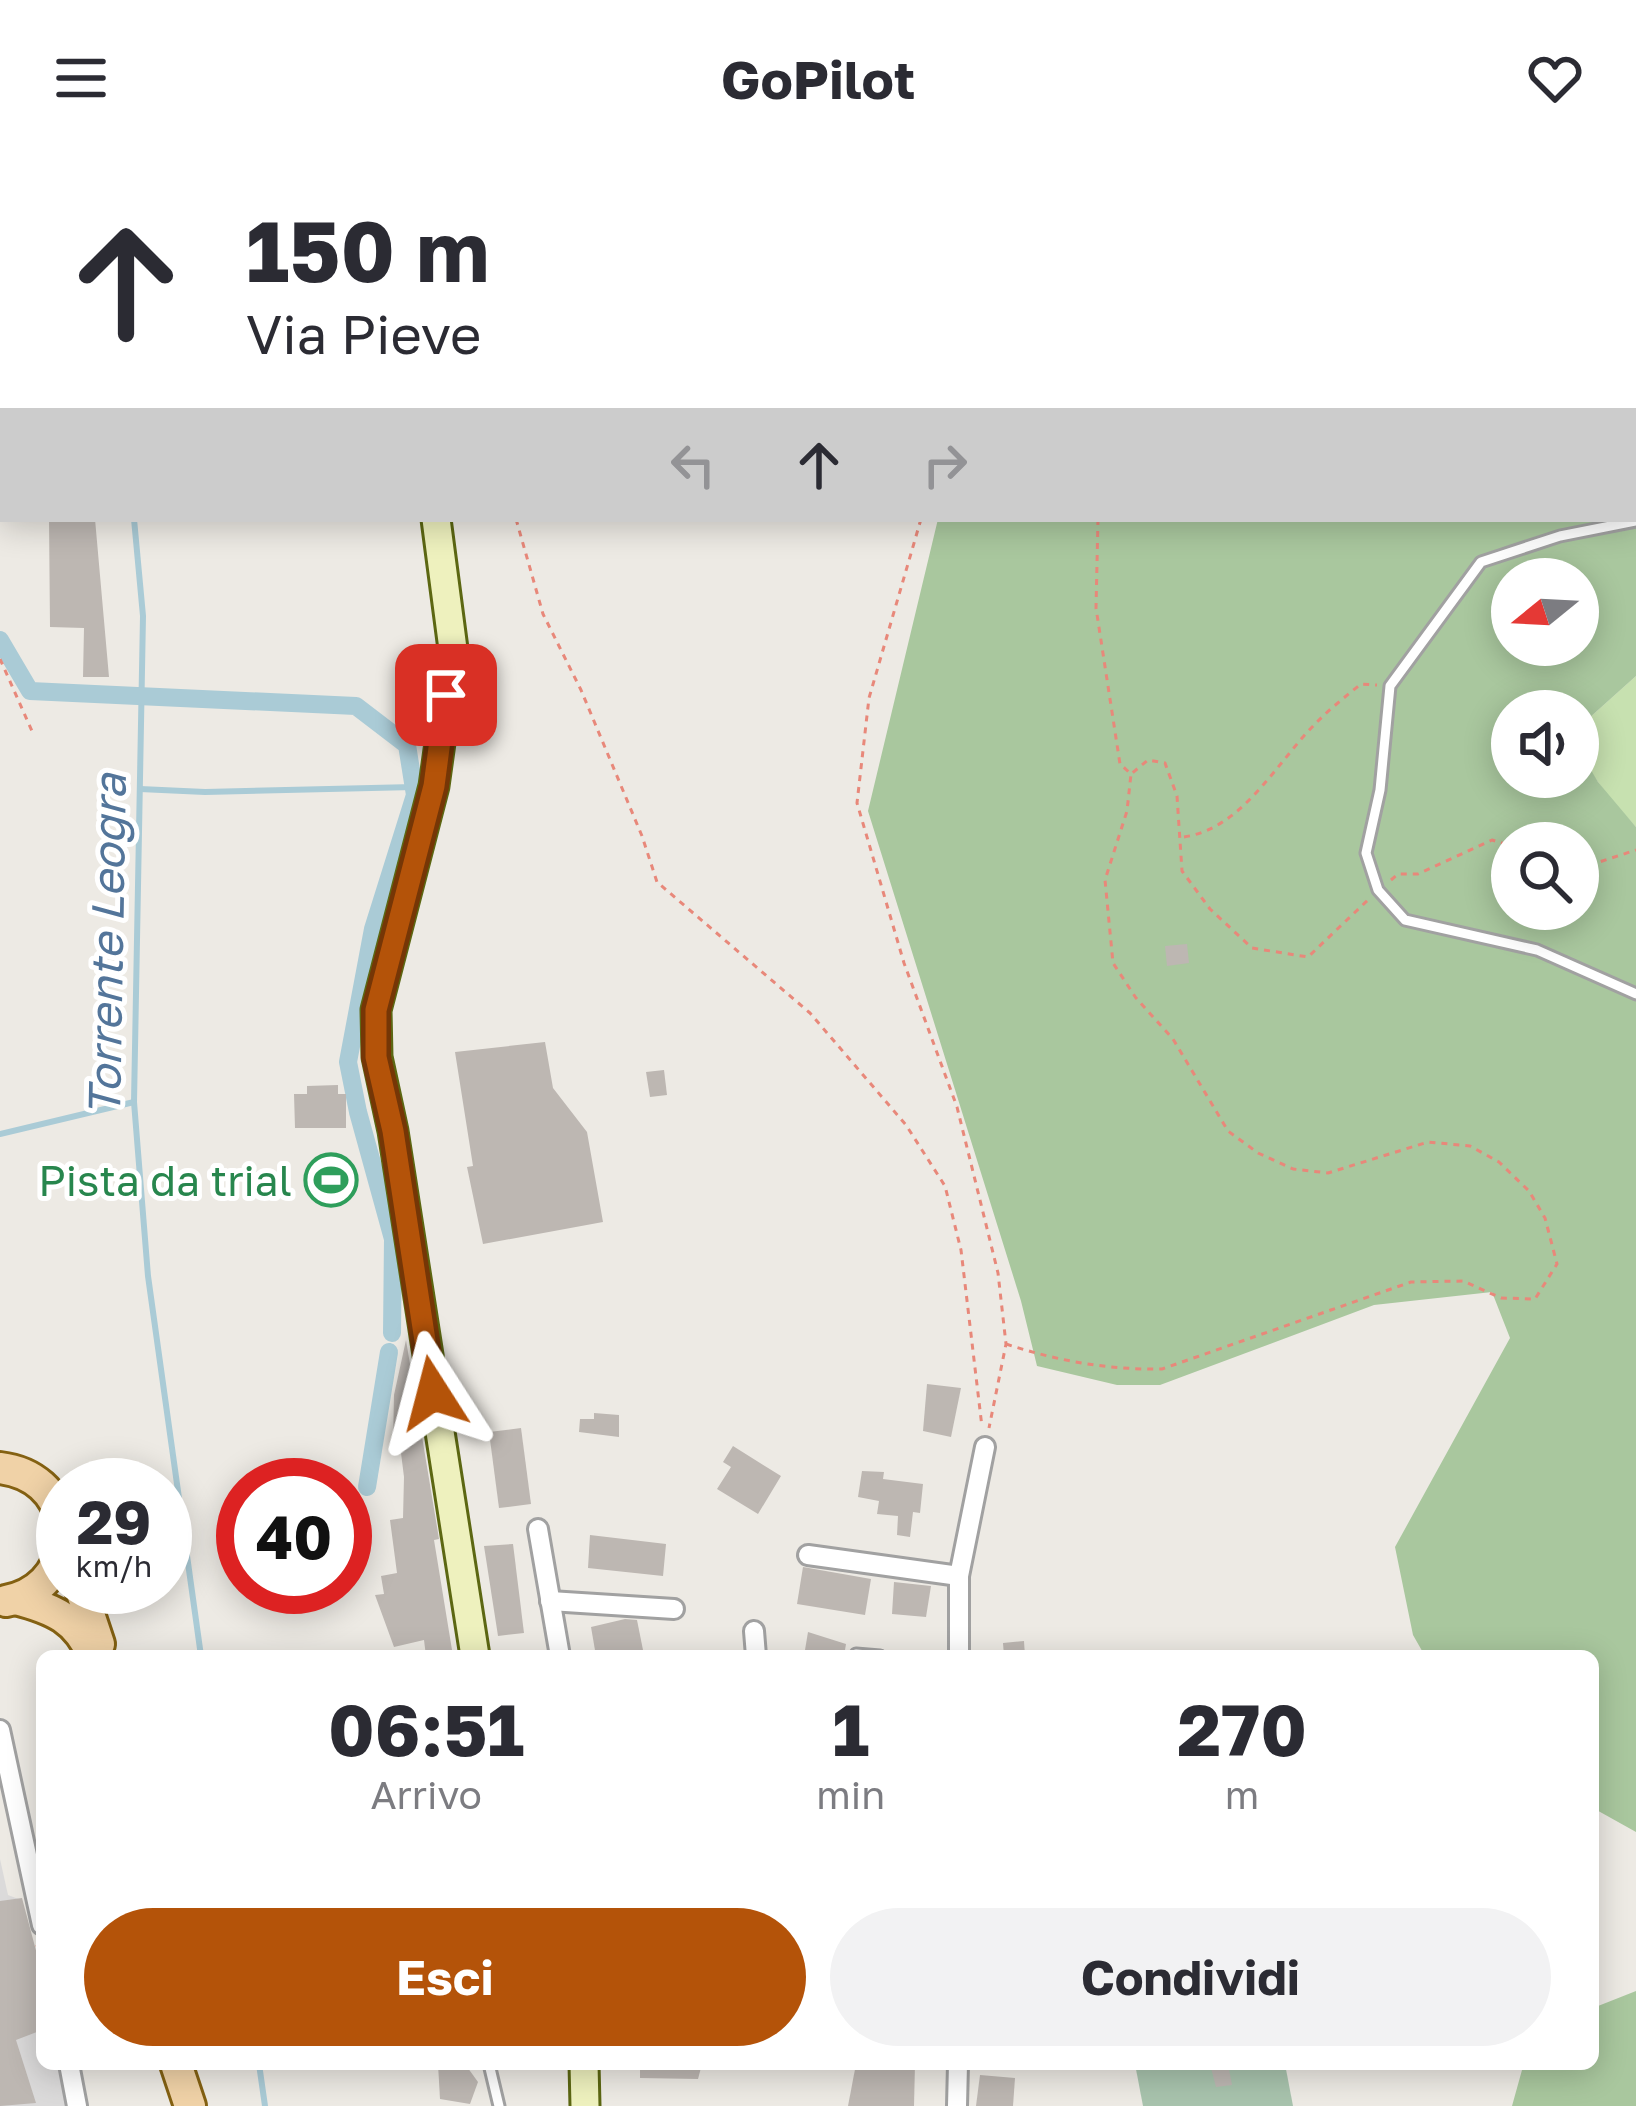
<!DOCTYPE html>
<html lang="it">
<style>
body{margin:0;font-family:"Golos Text",sans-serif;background:#f2f2f3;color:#2b2b33;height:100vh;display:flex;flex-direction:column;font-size:45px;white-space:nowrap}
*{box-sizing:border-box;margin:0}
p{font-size:39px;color:#7c7c81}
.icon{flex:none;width:66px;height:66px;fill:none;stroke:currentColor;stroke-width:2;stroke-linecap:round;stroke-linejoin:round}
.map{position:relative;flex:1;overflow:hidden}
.sheet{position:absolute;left:36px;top:1494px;width:1563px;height:420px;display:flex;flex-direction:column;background:#fff;border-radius:18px;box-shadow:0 6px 30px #0003}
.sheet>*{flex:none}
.guide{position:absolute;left:0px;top:0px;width:1638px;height:366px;box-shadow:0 6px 30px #0003;background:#fff;color:#2b2b33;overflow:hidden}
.needle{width:78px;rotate:252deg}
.fabs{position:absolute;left:1491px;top:402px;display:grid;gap:24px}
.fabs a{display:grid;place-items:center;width:108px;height:108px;border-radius:50%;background:#fff;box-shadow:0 6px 30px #0003;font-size:60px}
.speed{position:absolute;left:36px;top:1302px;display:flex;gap:24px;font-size:60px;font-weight:700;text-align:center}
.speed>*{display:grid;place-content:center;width:156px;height:156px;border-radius:50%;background:#fff;box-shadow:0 6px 30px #0003;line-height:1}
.speed small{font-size:30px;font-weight:400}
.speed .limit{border:18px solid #d22;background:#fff;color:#111}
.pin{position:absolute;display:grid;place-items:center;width:102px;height:102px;color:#fff;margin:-51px;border-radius:24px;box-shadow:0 6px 18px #0006}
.me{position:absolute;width:132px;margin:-66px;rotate:351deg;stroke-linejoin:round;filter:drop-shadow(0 0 9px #0008)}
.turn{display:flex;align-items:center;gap:42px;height:252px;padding:0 48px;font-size:54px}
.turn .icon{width:156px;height:156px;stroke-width:2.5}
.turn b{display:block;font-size:84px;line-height:102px}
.lanes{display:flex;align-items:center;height:114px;padding:0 48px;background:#0003;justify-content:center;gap:60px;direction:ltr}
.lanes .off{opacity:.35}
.eta{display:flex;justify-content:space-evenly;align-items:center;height:204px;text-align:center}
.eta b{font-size:72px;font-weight:700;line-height:84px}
.button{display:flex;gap:24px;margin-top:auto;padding:24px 48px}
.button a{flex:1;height:138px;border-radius:72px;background:#b45309;color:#fff;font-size:48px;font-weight:700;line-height:138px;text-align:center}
.button a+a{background:#f2f2f3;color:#2b2b33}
header{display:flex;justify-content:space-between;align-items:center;height:156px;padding:0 48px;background:#fff;font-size:54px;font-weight:700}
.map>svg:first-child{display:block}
.residential{fill:#dbdada}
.grass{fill:#c7e1b0}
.forest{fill:#a9c79e;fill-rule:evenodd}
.cemetery{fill:#a8c3ad}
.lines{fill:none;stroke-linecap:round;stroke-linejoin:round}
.stream{stroke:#aacbd6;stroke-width:6}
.canal{stroke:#aacbd6;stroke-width:18}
.building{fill:#bdb7b2}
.lane-casing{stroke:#a1a1a1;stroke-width:15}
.street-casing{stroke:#a1a1a1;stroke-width:24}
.secondary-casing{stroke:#5c6712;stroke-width:33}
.primary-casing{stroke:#846112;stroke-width:36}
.path{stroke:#e8887a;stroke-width:3;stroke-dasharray:6 6;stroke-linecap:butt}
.lane{stroke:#fff;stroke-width:9}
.street{stroke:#fff;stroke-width:18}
.secondary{stroke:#eef1be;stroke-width:27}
.primary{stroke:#f0d2a7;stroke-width:30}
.route-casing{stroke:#753606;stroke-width:30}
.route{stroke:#b45309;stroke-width:21}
.labels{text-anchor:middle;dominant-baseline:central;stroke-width:10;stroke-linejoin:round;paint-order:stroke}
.leisure-label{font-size:42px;fill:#27864d;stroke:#fff;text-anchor:end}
.water-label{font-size:45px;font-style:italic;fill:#53759a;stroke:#fff}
</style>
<header><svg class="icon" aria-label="menu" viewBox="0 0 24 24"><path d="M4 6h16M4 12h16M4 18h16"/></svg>GoPilot<svg class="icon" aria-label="heart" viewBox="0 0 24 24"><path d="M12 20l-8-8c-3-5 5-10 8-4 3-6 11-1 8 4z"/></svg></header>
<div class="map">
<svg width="1636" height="1950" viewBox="0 0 1636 1950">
<rect width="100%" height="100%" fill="#edeae4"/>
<polygon class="residential" points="0,1703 8,1739 21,1744 42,1825 42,1908 60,1908 69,1950 0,1950"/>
<path class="grass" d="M1636,520v151c-25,-29 -58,-59 -58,-99z"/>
<g class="forest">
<path d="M1483,0h153v520l-58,52v-17h-66v66h66v-29l20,34 38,45v1005l-43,-24v-152h-168l-12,-21 -18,-88 115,-209 -18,-46 -118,13 -214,80h-43l-80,-19 -16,-65 -153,-490 70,-292h697v-360h-153zM1512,423h66v66h-66zM1512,687h66v66h-66z"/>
<polygon points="1636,1835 1636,1950 1512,1950 1522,1914 1527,1908 1593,1908 1593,1852"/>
</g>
<polygon class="cemetery" points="1135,1908 1285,1908 1293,1950 1143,1950"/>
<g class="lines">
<g class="stream">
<polyline points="98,0 99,3"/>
<polyline points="134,363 143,460 134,946 148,1120 201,1500"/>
<polyline points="140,633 205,636 414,631"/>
<polyline points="0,978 134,946"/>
<polyline points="259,1908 265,1950"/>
</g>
<g class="canal">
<polyline points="0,484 30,535 356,550 407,589 415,639 373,773 348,906 358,956 393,1083 392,1177"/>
<polyline points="367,1331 389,1196"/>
</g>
</g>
<g class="building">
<polygon points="49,363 95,363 109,521 83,521 84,472 50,471"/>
<polygon points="1187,788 1189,807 1167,810 1165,790"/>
<polygon points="545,886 553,932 587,976 603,1066 483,1088 467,1011 473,1010 455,896"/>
<polygon points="664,914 667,939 650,941 646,916"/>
<polygon points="338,929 338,938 346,938 346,972 295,972 294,938 307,938 307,930"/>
<polygon points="406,1184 439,1383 434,1384 453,1500 426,1500 424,1484 394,1491 375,1439 384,1438 381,1420 397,1417 390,1364 403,1362 404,1321 400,1289 393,1288 394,1239"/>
<polygon points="927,1228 961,1232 951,1281 923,1275"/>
<polygon points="594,1257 619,1259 619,1281 579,1276 580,1263 594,1263"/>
<polygon points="521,1272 531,1348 499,1352 489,1276"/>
<polygon points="733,1290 781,1320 758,1358 717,1333 731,1311 723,1306"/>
<polygon points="862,1315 884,1316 883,1323 923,1328 920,1357 913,1356 910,1381 897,1379 898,1360 877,1358 879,1345 858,1341"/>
<polygon points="590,1379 666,1388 663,1420 588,1412"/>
<polygon points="513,1388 524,1477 498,1480 484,1390"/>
<polygon points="803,1411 871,1423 865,1459 797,1448"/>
<polygon points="894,1426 931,1430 926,1461 892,1458"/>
<polygon points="625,1463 637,1464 644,1499 596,1500 591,1471"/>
<polygon points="808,1476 846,1488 844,1500 804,1500"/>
<polygon points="1024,1485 1025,1500 1004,1500 1003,1487"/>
<polygon points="22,1742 42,1817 42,1874 16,1884 36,1947 0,1950 0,1745"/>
<polygon points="438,1908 465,1908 478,1926 470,1948 440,1943"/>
<polygon points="640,1908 702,1908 698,1923 640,1922"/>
<polygon points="856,1908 915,1908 914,1950 848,1950"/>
<polygon points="1210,1908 1228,1908 1232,1929 1216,1931"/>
<polygon points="980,1919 1015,1922 1013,1950 976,1950"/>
</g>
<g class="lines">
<g class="lane-casing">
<g id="lane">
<polyline points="1636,365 1560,380 1481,406 1390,530 1380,634 1366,697 1378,734 1405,764 1537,794 1636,838"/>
<polyline points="856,1498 880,1500"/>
<polyline points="489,1908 499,1950"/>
</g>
</g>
<g class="street-casing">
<g id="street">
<polyline points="435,3 435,0"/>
<polyline points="538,1373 560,1500"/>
<polyline points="808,1399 959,1420"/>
<polyline points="550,1445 674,1453"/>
<polyline points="754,1475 756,1500"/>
<polyline points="959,1500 959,1420 985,1291"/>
<polyline points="0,1574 42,1769"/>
<polyline points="69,1908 77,1950"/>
<polyline points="957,1950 958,1908"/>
</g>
</g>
<g class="secondary-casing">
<g id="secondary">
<polyline points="410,3 411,0"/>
<polyline points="436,363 453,493 434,630 376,854 377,901 393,975 475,1500"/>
<polyline points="584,1908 585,1950"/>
</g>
</g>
<g class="primary-casing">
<g id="primary">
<path d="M0,1312c33,4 57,24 63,58"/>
<polyline points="80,1431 99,1488"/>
<path d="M16,1443c38,10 61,20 77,57"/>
<path d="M6,1445c31,-6 52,-27 57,-59"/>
<polyline points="176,1908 190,1950"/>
</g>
</g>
<g class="path">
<polyline points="1312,0 1319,3"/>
<polyline points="1068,3 1070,0"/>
<polyline points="1586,3 1588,0"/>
<polyline points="516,363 543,458 581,534 642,680 657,726 810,857 906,969 945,1030 961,1094 982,1271"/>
<polyline points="921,363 869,542 857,647 904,807 957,951 998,1117 1006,1188 989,1272"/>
<polyline points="1098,363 1096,452 1120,608 1131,618 1148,604 1165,607 1177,640 1182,715 1210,753 1252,792 1308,801 1370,742"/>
<polyline points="0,503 32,575"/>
<path d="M1184,681c60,-9 93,-76 134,-116 13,-13 28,-25 43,-37l16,1"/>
<polyline points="1578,713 1636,694"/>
<polyline points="1391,724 1398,718 1418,718 1492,684 1512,690"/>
<path d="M1006,1188c52,17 102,26 156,25l249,-87 52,-1 38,17 34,1 22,-35 -12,-46 -16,-27 -30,-29 -29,-16 -42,-4 -100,31 -35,-4 -35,-16 -30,-22 -55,-92 -37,-41 -23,-35 -8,-83 22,-69 4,-37"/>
<polyline points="37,1789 42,1810"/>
</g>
<use href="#lane" class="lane"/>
<use href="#street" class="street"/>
<use href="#secondary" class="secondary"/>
<use href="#primary" class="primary"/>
</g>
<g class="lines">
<g class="route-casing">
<polyline id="route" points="433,1237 393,975 376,901 376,854 434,630 446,539"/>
</g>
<use href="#route" class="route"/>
</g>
<defs>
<g id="stadium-ring" transform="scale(2.7)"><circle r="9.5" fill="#fff" stroke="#2e9e5b" stroke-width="1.5"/><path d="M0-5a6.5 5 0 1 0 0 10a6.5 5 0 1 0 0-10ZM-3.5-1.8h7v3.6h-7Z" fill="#2e9e5b"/></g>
</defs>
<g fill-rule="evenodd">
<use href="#stadium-ring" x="331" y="1024"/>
</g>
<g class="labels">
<g class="leisure-label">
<text x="292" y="1024">Pista da trial</text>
</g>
<g class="water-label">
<text transform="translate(106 789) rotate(-89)">Torrente Leogra</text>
</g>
</g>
</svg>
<div class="fabs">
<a><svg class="needle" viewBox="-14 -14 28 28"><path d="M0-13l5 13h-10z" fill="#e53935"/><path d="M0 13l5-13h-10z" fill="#7c7c81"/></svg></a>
<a><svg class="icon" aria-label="sound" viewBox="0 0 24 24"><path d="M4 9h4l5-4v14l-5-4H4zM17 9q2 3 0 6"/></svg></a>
<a><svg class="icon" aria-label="search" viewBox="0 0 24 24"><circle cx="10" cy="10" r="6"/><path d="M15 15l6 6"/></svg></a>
</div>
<div class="speed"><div>29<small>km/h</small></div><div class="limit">40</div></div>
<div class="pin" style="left:446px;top:539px;background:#d93025"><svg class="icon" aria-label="arrive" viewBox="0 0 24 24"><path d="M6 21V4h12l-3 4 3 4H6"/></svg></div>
<svg class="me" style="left:433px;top:1237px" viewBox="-20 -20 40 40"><path d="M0-17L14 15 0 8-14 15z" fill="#b45309" stroke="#fff" stroke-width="4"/></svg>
<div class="guide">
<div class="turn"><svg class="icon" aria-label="ahead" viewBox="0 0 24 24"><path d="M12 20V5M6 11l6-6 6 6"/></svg><div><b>150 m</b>Via Pieve</div></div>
<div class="lanes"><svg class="icon off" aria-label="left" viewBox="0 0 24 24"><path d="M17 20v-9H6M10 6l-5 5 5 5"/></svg><svg class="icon" aria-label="ahead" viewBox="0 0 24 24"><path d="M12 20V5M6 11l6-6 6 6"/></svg><svg class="icon off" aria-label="right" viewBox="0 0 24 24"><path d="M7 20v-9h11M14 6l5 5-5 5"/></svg></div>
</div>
<section class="sheet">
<div class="eta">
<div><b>06:51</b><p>Arrivo</p></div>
<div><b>1</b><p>min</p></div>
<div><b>270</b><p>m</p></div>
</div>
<div class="button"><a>Esci</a><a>Condividi</a></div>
</section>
</div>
